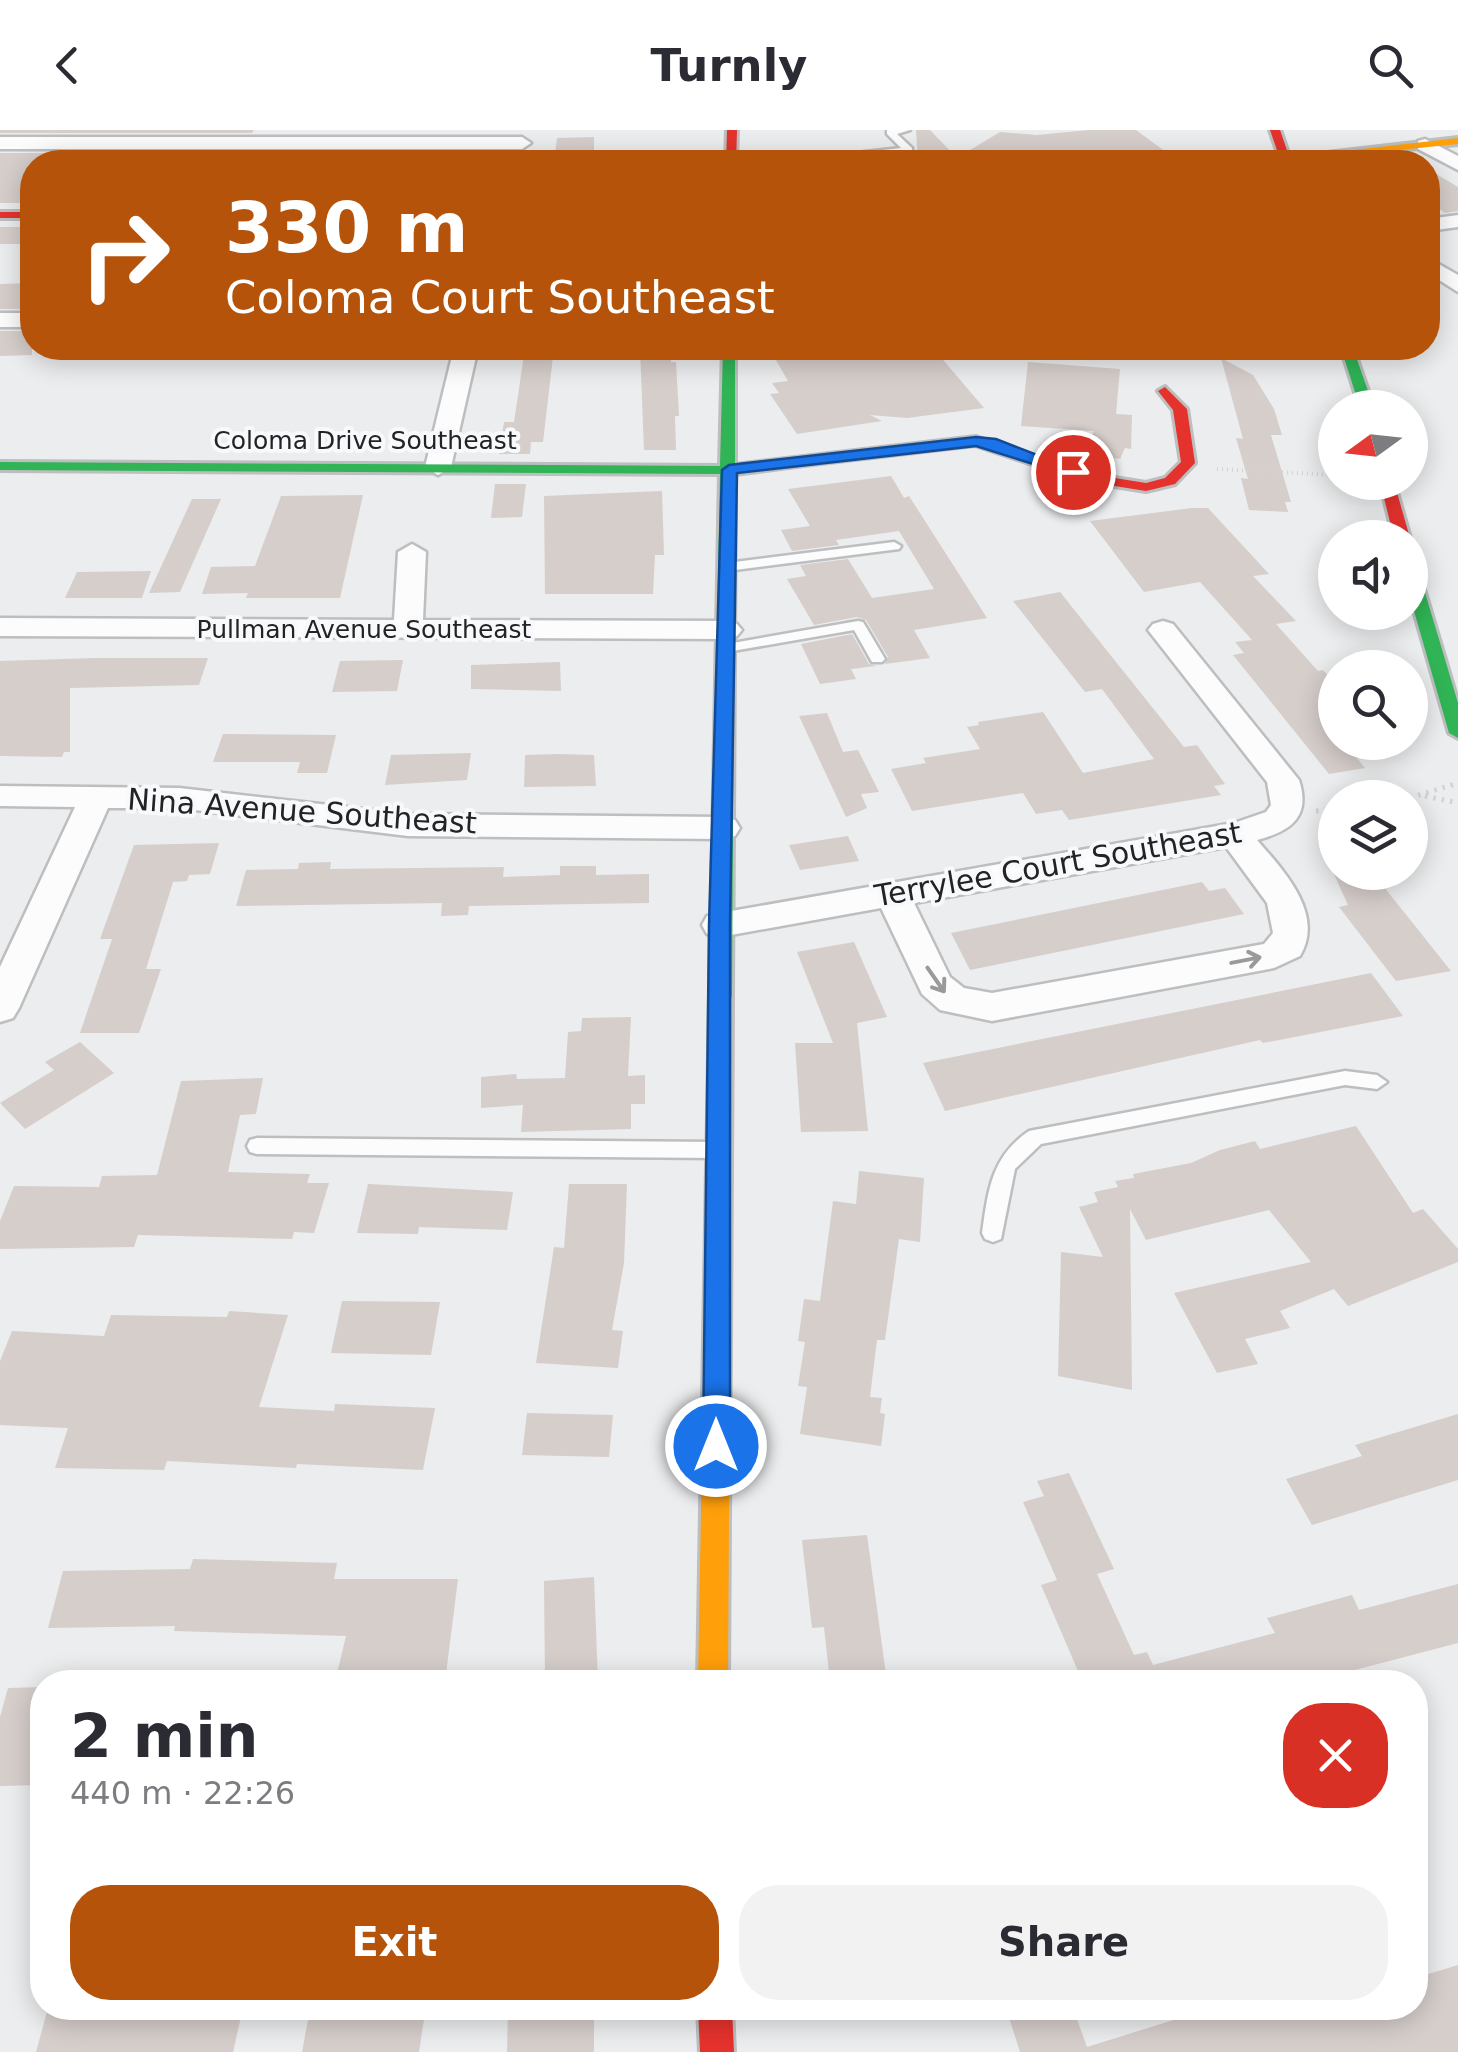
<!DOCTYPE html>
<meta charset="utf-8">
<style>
body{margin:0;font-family:"DejaVu Sans",sans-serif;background:#f2f2f3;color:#2b2b33;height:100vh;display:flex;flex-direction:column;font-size:38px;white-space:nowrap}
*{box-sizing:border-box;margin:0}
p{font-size:32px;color:#7c7c81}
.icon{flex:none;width:55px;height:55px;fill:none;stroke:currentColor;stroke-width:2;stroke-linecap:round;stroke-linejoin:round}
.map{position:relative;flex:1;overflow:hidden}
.sheet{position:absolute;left:30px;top:1540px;width:1398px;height:350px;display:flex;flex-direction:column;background:#fff;border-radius:40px;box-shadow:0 5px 25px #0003}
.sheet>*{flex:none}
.top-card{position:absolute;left:20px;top:20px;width:1420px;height:210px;border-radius:40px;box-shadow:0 5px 25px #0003;background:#b45309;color:#fff;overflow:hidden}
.needle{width:65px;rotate:255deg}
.controls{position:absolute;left:1318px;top:260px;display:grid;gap:20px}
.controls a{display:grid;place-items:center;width:110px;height:110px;border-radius:50%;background:#fff;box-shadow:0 5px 25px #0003;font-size:50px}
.pin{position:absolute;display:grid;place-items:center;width:85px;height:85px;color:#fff;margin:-42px;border:5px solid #fff;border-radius:50%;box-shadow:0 2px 10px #0007}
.me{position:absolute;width:110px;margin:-55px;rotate:0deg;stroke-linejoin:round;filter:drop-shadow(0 0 8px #0008)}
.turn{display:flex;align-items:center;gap:35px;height:210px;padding:0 40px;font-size:45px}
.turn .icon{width:130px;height:130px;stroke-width:2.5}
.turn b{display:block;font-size:70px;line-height:85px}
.round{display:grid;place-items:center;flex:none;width:105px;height:105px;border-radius:40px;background:#f2f2f3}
.summary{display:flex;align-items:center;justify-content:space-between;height:170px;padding:0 40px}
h1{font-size:60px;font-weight:800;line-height:75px}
.cta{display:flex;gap:20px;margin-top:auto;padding:20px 40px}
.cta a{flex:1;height:115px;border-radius:40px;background:#b45309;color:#fff;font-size:40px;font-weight:800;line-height:115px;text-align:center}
.cta a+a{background:#f2f2f3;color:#2b2b33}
header{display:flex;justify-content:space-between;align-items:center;height:130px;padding:0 40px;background:#fff;font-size:45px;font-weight:800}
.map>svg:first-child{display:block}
.building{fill:#d6cecb}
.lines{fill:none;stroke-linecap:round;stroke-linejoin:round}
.lane-casing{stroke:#bdbebf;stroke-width:5}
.street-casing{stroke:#bdbebf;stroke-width:5}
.fast-casing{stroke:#bdbebf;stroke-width:6}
.slow-casing{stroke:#bdbebf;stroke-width:6}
.jam-casing{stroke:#bdbebf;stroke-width:6}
.path-far1{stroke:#d2d3d4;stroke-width:4;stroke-dasharray:1 4;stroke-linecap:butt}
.path{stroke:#d2d3d4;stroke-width:5;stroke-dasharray:2.5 6;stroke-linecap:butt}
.lane{fill:#fcfcfc;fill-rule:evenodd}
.street{fill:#fcfcfc;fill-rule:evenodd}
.fast{fill:#30b455;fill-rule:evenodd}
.slow{fill:#ff9f0a;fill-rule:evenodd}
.jam{fill:#e5322d;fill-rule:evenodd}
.oneway{stroke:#9a9a9b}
.route{fill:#1a73e8;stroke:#114b97;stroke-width:2.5}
.labels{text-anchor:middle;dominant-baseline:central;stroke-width:8;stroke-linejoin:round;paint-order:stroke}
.far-street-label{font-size:25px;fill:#232324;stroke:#f8f9fc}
.street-label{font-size:30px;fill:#232324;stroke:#f8f9fc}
</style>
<header><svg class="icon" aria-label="back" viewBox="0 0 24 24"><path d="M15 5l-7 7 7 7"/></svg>Turnly<svg class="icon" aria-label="search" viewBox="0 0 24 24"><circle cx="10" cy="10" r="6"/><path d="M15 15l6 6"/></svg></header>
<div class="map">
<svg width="1458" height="1922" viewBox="0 0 1458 1922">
<rect width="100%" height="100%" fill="#ecedee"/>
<g class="building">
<polygon points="0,0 254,0 252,3 0,3"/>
<polygon points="916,0 930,0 957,28 1000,2 1037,5 1089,0 1136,0 1170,25 1096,32 918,32"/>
<polygon points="594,7 594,32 554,32 557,8"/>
<polygon points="0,23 242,23 236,32 32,32 32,73 0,73"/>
<polygon points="1428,39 1458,57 1458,81 1445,83 1428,71"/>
<polygon points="0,97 32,97 32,99 22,114 0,114"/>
<polygon points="32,153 32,179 0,179 0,154"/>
<polygon points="0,201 32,201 32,225 0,226"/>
<polygon points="525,218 554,218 543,312 531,312 530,324 499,324 504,292 514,292"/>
<polygon points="640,218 671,218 671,232 676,232 679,286 675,286 676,320 644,320"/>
<polygon points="795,218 933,218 984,278 907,288 870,285 882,291 797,304 770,264 779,263 772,253 788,251 772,223 796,221"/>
<polygon points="1221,228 1253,245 1274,279 1282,305 1271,305 1291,372 1285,372 1288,382 1249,380 1241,348 1248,349 1236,308 1243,309"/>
<polygon points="1028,232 1120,239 1116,284 1132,285 1131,319 1125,318 1120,329 1084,323 1094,301 1021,296"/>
<polygon points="891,346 904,368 909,366 987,488 914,500 930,528 885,534 888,527 866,490 857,487 814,495 787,449 806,446 800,435 848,429 872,468 934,459 899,401 836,410 839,415 792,421 781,400 810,396 788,359"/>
<polygon points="495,354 526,354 522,387 491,388"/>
<polygon points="662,361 664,425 655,425 653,464 545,464 544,366"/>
<polygon points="363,365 340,468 246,468 248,463 202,464 211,437 255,436 281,366"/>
<polygon points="192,369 221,369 180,462 149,463"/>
<polygon points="1192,378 1208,378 1269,444 1253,446 1296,491 1276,494 1318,541 1323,540 1335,553 1335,612 1344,612 1365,638 1329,644 1233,525 1244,523 1235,512 1252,510 1200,452 1144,462 1090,391"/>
<polygon points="151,441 142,468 65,468 77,442"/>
<polygon points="1060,462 1184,617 1197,615 1225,654 1214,656 1221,665 1069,690 1062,680 1036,684 1023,663 912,681 891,639 926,633 923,628 980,619 967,597 979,595 978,592 1043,582 1083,643 1154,629 1102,559 1085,562 1013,471"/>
<polygon points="852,504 869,534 876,536 851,539 856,549 820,554 801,514"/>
<polygon points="96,528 208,528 199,555 70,558 70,622 64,622 62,627 0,626 0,531"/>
<polygon points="403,530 397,561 332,562 340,531"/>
<polygon points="560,532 561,561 471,559 471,535"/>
<polygon points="827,583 843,622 858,620 879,662 861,664 867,678 846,687 799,586"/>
<polygon points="223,604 336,605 327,643 297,643 300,632 213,632"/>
<polygon points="471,623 467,650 385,655 391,625"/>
<polygon points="558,624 594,625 596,656 524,657 525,625"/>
<polygon points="848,706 859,731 800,740 789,715"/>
<polygon points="219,713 210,744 189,745 187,751 173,752 146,839 161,839 139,903 80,903 112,809 100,809 134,715"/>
<polygon points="331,732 330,739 504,737 503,747 560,745 560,736 596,736 596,745 649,744 649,773 469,776 468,785 441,786 442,773 236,776 246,740 298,739 299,733"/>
<polygon points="1333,742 1372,742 1451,841 1396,851 1339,777 1348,775"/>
<polygon points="1202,752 1209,761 1225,758 1244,784 970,840 951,803"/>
<polygon points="854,812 887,887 857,893 868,1001 801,1002 795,913 833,913 797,822"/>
<polygon points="1371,843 1403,886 1263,913 1260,910 945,981 923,933"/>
<polygon points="631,887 628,946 645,945 645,974 631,974 631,999 521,1002 523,975 481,978 481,947 516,944 517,949 565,948 568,902 581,901 582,888"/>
<polygon points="80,912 114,943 25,999 0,973 54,940 45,932"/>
<polygon points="263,948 256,984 240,985 228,1042 310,1044 307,1053 329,1053 314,1103 294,1102 292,1109 138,1105 134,1117 0,1119 0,1091 14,1056 99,1057 102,1046 157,1045 181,951"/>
<polygon points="1356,996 1413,1083 1423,1079 1458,1119 1458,1132 1348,1176 1334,1159 1280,1181 1290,1198 1245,1209 1258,1234 1217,1243 1174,1163 1311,1132 1269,1080 1146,1110 1130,1079 1132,1260 1058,1246 1061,1122 1103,1127 1079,1077 1098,1072 1094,1062 1118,1057 1115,1051 1134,1048 1133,1044 1191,1033 1220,1020 1255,1011 1260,1019"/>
<polygon points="859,1041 924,1048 920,1112 899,1109 885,1210 877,1210 870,1267 882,1268 880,1283 885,1284 881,1316 800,1304 807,1257 798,1256 805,1212 798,1211 804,1169 820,1171 833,1071 856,1074"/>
<polygon points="368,1054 513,1062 507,1100 419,1097 418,1104 357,1103"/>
<polygon points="569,1054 627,1054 624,1133 612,1200 623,1201 618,1238 536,1233 554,1117 564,1118"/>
<polygon points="342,1171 440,1172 431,1225 331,1223"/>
<polygon points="229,1181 288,1185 259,1277 334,1281 335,1274 435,1278 423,1340 297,1334 296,1338 167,1331 164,1340 55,1338 68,1298 0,1295 0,1231 12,1201 104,1206 111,1185 227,1187"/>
<polygon points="527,1283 613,1285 609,1327 522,1325"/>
<polygon points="1458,1284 1458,1350 1312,1395 1286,1349 1362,1326 1355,1315"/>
<polygon points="1069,1343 1114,1439 1097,1444 1134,1525 1147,1522 1153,1535 1275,1503 1267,1488 1352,1465 1359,1480 1458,1454 1458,1513 1309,1552 1066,1552 1065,1544 1078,1541 1041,1455 1057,1450 1023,1372 1044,1366 1037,1351"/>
<polygon points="867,1405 887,1552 830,1552 824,1497 812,1498 802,1410"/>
<polygon points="193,1429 337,1433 334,1449 458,1449 445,1552 335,1552 346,1506 174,1501 175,1496 48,1498 63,1441 190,1439"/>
<polygon points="594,1447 598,1552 545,1552 544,1451"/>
<polygon points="42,1557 42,1655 0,1656 0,1587 8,1558"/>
<polygon points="1458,1835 1458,1922 1020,1922 1006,1878 1073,1878 1087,1917 1212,1878 1415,1878 1415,1848"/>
<polygon points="48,1878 243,1878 233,1922 36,1922"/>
<polygon points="508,1878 594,1878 594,1922 507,1922"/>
<polygon points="309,1885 424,1889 419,1922 302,1922"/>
</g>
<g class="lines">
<g class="lane-casing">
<g id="lane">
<polygon points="887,0 910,0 897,4 912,18 912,22 806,32 776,32 901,18 887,4"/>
<polygon points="894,412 901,416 899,419 727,441 720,437 727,433"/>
<polygon points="858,491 863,492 885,529 882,532 872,532 854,500 727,522 720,518 727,514"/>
<path d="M1345,941l32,4 10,7 -10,7 -32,-4 -304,59 -26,25 -14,70 -8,3 -8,-3 -3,-6c6,-42 9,-76 47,-102z"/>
<polygon points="257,1008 716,1012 723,1014 726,1020 723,1026 716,1028 257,1024 250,1022 247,1016 250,1010"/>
</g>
</g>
<g class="street-casing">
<g id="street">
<polygon points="0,7 522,7 531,13 522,19 0,19"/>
<polygon points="1425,9 1458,26 1458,40 1418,19 1418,11"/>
<polygon points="1458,85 1458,97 1428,101 1428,89"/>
<polygon points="1428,128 1458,145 1458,162 1428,143"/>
<rect x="0" y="183" width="32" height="14"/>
<polygon points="454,218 478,218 451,337 438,345 425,337"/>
<polygon points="412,414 426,422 423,490 727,491 737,494 742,500 737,506 727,509 0,506 0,488 394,490 398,422"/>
<path d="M1163,491l10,3 126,156c12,37 -8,51 -42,60 27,31 68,74 43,116l-26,12 -282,53 -52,-11 -18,-16 -41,-86 -161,29 -13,-3 -5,-9 5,-9 13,-3 514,-90 32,-11 5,-7 -4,-23 -119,-152 5,-6zM1226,717l41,56 6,30 -9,11 -272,49 -28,-5 -14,-11 -36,-74z"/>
<polygon points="0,656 179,658 408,684 723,687 735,690 740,698 735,706 723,709 408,706 179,678 108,678 19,878 13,888 0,892 0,837 75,677 0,676"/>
</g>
</g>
<g class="fast-casing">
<g id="fast">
<polygon points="723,218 735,218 735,335 812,326 819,330 812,334 735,344 732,867 721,875 710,867 720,344 0,340 0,332 720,336"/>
<polygon points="1341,218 1353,218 1374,278 1360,278"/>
<polygon points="1410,434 1418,439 1458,573 1458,608 1449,603 1410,467"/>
</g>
</g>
<g class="slow-casing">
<g id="slow">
<polygon points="1458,8 1458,14 1280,32 1249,32"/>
<polygon points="721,859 732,867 728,1552 698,1552 710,867"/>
</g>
</g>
<g class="jam-casing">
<g id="jam">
<polygon points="727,0 737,0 736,32 726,32"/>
<polygon points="1270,0 1280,0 1291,32 1281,32"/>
<rect x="0" y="82" width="32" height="6"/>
<polygon points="1165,257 1187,279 1195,333 1175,354 1146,361 1083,351 975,315 812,334 805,330 812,326 976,307 1090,344 1146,353 1165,348 1181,332 1173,280 1158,261"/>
<polygon points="1380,352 1394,352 1410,408 1394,408"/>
<polygon points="698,1878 732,1878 734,1922 700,1922"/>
</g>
</g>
<polyline class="path-far1" points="1217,339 1335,345"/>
<g class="path">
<polyline points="1425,666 1458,673"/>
<polyline points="1410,668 1458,653"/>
<polyline points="1316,681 1335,679"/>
</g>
<use href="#lane" class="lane"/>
<use href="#street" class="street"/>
<use href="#fast" class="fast"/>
<use href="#slow" class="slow"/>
<use href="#jam" class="jam"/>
</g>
<defs><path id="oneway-shaft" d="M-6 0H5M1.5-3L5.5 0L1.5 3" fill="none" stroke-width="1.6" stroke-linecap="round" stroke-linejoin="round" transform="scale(2.5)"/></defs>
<g class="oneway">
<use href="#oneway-shaft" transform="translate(1246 830) rotate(-11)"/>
<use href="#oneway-shaft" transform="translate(936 850) rotate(55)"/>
</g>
<polygon class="route" points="976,307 996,309 1081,342 1068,345 976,316 737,343 730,795 730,1316 726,1325 716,1328 707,1325 703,1316 709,795 722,340 729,335"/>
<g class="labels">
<g class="far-street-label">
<text x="365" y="310">Coloma Drive Southeast</text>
<text x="364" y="499">Pullman Avenue Southeast</text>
</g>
<g class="street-label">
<text transform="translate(302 681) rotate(4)">Nina Avenue Southeast</text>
<text transform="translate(1058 734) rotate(-10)">Terrylee Court Southeast</text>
</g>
</g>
</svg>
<div class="controls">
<a><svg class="needle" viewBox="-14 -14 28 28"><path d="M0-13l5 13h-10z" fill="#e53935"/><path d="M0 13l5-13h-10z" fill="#7c7c81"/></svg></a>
<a><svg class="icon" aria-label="sound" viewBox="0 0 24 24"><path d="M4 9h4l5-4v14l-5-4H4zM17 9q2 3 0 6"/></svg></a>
<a><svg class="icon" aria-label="search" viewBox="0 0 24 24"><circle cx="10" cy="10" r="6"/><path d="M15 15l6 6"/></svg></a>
<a><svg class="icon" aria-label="layers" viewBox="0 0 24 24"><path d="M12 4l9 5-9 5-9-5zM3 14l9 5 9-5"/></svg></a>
</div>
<div class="pin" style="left:1073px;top:342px;background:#d93025"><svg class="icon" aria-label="arrive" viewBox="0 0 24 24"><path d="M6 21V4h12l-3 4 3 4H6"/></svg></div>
<svg class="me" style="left:716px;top:1316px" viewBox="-20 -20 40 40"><circle r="17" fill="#1a73e8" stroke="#fff" stroke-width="3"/><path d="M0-11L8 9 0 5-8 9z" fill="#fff"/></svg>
<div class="top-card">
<div class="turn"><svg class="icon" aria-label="right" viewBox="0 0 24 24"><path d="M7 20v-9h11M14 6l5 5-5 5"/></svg><div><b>330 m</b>Coloma Court Southeast</div></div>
</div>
<section class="sheet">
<div class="summary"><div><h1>2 min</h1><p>440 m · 22:26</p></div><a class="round" style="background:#d93025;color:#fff"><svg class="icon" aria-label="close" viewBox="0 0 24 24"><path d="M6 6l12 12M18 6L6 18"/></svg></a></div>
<div class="cta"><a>Exit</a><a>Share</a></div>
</section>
</div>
